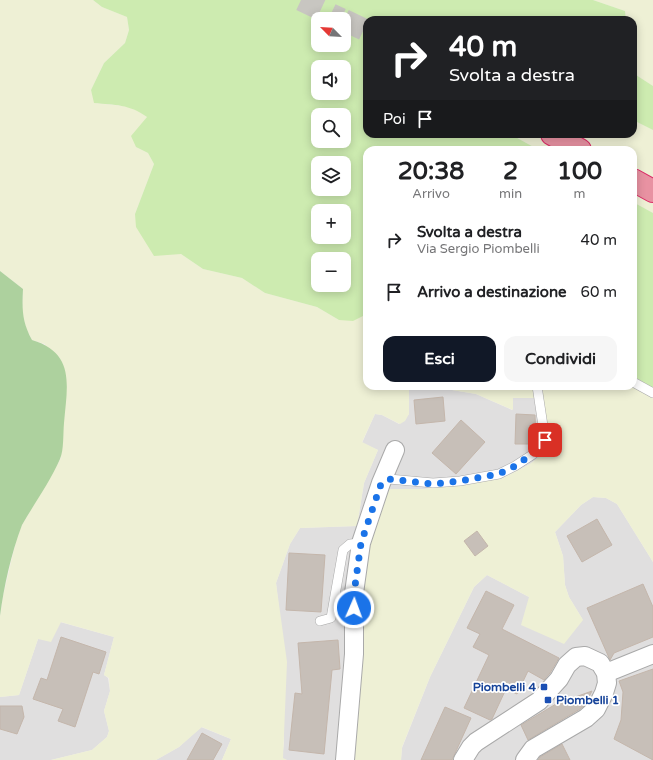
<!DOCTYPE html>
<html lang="it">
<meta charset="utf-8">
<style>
body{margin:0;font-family:"Varela Round",sans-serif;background:#f6f6f6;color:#202124;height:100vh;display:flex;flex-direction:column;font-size:15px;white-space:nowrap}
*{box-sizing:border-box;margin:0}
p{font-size:13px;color:#757577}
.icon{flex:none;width:22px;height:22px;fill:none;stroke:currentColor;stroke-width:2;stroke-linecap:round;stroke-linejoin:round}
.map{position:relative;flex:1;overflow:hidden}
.panel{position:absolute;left:363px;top:146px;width:274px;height:244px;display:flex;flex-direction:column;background:#fff;border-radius:12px;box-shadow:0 2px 10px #0003}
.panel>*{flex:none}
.top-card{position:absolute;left:363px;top:16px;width:274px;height:122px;border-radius:12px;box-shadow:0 2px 10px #0003;background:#202124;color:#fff;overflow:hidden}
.needle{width:26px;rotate:294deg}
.tools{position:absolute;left:311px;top:12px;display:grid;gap:8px}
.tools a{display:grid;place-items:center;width:40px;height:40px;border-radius:8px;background:#fff;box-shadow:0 2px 10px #0003;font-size:20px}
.pin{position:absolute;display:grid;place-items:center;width:34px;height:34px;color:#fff;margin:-17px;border-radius:8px;box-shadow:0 2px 6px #0006}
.me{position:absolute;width:44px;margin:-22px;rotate:2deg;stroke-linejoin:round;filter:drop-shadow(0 0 3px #0008)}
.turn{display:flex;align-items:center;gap:14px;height:84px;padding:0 20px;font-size:18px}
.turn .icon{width:52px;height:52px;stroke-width:2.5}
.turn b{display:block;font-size:28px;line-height:34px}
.then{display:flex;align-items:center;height:38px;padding:0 20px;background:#0003;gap:8px;font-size:15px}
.eta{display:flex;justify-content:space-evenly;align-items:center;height:68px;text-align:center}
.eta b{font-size:24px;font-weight:800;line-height:28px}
.button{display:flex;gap:8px;margin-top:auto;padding:8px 20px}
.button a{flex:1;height:46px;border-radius:12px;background:#111827;color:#fff;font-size:16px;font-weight:800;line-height:46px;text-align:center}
.button a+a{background:#f6f6f6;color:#202124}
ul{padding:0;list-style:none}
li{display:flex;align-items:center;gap:12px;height:52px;padding:0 20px}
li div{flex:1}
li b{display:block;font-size:15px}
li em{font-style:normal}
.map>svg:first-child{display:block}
.residential{fill:#e0dfdf}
.farmland{fill:#eef0d5}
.grass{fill:#cdebb0;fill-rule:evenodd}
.forest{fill:#add19e}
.building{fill:#c7bfb8;stroke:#c4b6ab}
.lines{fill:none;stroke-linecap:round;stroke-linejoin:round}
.motorway-tunnel{stroke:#c8c6c1;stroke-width:22;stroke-dasharray:22 11;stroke-linecap:butt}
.service-casing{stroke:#a9a9a9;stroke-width:10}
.minor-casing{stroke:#a9a9a9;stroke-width:20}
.motorway-casing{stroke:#dc2a67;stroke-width:24}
.service{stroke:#fff;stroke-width:9}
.minor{stroke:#fff;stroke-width:18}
.motorway{stroke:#e892a2;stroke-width:22}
.route{stroke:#1a73e8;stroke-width:7;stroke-dasharray:0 12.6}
.transit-dot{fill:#1a4fb4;stroke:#fff;stroke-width:1.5}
.labels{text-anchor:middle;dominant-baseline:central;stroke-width:3.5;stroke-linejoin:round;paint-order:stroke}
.transit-label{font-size:12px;font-weight:bold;fill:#164399;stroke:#fff;text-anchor:end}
</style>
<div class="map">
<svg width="653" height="760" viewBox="0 0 653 760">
<rect width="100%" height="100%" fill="#f2efe9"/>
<g class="residential">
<polygon points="409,386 450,386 452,390 476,394 512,410 513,398 538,398 549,439 544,453 530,464 501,479 424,489 385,489 353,760 287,760 282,759 284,743 280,618 276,583 290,544 300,528 357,526 364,483 378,450 362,443 375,414 382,415 399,424 409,414"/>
<polygon points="593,497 606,498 617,504 653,562 653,760 401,760 402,748 430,677 474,587 487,575 529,597 583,620 569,597 565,585 563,556 555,532 581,505"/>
<polygon points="60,622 114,637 104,675 108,678 110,691 104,711 109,731 107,737 92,750 51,760 0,760 0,697 19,695 38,639"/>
<polygon points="201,727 231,739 222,760 156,760 179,747"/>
</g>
<g class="farmland">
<polygon points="0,0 93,0 102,7 127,17 129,30 125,43 104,63 91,90 95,103 124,106 136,109 147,117 136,147 148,153 154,164 135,214 181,254 203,269 242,278 265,293 317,307 339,320 365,315 367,307 367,386 411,386 409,386 409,414 405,421 400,424 382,415 375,414 362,442 378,450 364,483 357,526 300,528 290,544 276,583 287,662 283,758 287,760 222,760 231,739 202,727 179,747 156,760 51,760 92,750 107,737 109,731 104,711 110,691 109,678 104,675 114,637 61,622 51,642 38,639 19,695 0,697 0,616 3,596 17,537 22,525 61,458 45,344 32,340 26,328 22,313 23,289 0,271"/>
<polygon points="593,0 653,0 653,86 633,73 633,20 626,20 625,11"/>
<polygon points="633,120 653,130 653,213 633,202 633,150 539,150 510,134 633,134"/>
<polygon points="633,376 653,388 653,562 617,504 606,498 593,497 581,505 555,532 563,556 565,585 569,597 583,620 564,644 521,625 529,597 487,575 474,587 430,677 402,747 401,760 353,760 360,600 370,542 385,489 424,489 501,479 530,464 544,453 549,439 538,398 513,398 513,410 476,394 452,390 450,386 633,386"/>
</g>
<g class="grass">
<path d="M93,0h500l32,11 1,9h-259v114h143l29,16h-172v157l-2,8 -12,6 -14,-1 -22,-13 -52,-14 -23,-15 -39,-9 -22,-15 -27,2 -18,-29 -1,-13 19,-50 -6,-11 -12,-6 -5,-11 16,-19c-18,-13 -32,-12 -53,-14l-3,-13 13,-27 21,-20 4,-13 -2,-13 -25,-10zM318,19h26v26h-26zM318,67h26v26h-26zM318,115h26v26h-26zM318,163h26v26h-26zM318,211h26v26h-26zM318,259h26v26h-26z"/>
<polygon points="633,73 653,86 653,130 633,120"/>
<polygon points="633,202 653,213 653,388 633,376"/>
</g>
<path class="forest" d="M0,271l23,18c-1,21 -1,32 9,51 44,13 35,47 32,83 -1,11 0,27 -4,36 -10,23 -26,45 -38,66 -11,29 -18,61 -22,91z"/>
<g class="building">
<polygon points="443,397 445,421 416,424 414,400"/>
<polygon points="516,414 535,415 536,442 534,444 515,444"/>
<polygon points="461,420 485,442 456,474 432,453"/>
<polygon points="597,519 612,545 582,562 567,536"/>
<polygon points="477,531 488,546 475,556 464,541"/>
<polygon points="289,553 325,555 321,612 286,610"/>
<polygon points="643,584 653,607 653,637 614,653 610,660 587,608"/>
<polygon points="486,591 514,605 502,629 559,658 550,673 544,680 528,671 517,694 506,689 492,719 490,720 464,708 489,655 473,647 480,634 467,628"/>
<polygon points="61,637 106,652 99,674 93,672 75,727 58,721 63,709 33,699 41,678 47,680"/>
<polygon points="338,640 340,669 332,670 324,754 289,750 295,693 302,694 298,643"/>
<polygon points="653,669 653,760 614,739 621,720 623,692 619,681"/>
<polygon points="592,691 584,706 580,709 528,740 521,725 556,704"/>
<polygon points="0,706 22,706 24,717 17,734 0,729"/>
<polygon points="445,707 471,718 452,760 421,760"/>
<polygon points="202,733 222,744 213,760 187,760"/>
<polygon points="562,744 570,760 538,760 540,757"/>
</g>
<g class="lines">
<g class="motorway-tunnel">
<polyline points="301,0 341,19"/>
<polyline points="344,20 367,31"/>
</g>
<g class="service-casing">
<g id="service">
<polyline points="633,382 653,393"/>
<polyline points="381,483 389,479 433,483 460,481 499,474 515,466 532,455 538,449 545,439 537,386"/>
<polyline points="320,621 331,618 343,550 350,544 361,543"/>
</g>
</g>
<g class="minor-casing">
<g id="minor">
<polyline points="606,673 653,654"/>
<polyline points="345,760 354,654 354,593 361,543 381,483 395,450"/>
<polyline points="463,760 471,747 476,742 539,701 559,679 567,665 576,657 585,656 600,663 606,673 607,683 604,693 596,709 586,718 533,749 525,760"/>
</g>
</g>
<g class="motorway-casing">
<g id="motorway">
<polyline points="552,134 580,150"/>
<polyline points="633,180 653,191"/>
</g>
</g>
<use href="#service" class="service"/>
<use href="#minor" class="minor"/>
<use href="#motorway" class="motorway"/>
</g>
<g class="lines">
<polyline class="route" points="354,608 354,593 361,543 381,484 389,479 433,484 460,481 499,474 515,466 532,454 538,449 545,440"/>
</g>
<g class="transit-dot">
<rect x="540" y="683" width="8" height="8" rx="2"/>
<rect x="544" y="696" width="8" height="8" rx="2"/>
</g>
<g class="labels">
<g class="transit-label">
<text x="536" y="687">Piombelli 4</text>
<text x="556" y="700" text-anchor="start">Piombelli 1</text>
</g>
</g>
</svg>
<div class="tools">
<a><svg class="needle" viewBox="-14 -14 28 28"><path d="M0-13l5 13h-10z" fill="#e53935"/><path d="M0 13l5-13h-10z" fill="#757577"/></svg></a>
<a><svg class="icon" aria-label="sound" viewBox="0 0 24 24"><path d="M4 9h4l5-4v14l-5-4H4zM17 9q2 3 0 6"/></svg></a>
<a><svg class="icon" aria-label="search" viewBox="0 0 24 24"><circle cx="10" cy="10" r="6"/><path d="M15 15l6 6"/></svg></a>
<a><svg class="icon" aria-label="layers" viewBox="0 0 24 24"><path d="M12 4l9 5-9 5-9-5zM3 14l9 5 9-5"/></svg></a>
<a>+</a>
<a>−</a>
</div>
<div class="pin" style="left:545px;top:440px;background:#d93025"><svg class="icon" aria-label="arrive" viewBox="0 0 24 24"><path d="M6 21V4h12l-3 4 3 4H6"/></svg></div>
<svg class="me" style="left:354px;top:608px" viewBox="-20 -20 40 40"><circle r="17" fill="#1a73e8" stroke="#fff" stroke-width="3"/><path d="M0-11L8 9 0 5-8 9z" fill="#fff"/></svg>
<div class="top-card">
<div class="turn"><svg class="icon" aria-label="right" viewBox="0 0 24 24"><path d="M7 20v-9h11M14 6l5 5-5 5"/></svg><div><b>40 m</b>Svolta a destra</div></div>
<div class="then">Poi<svg class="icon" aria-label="arrive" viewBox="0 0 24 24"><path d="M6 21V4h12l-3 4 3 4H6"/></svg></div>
</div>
<section class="panel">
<div class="eta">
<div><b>20:38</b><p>Arrivo</p></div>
<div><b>2</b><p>min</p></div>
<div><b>100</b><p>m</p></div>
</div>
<ul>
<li><svg class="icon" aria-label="right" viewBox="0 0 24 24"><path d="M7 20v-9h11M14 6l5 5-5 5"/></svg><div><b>Svolta a destra</b><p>Via Sergio Piombelli</p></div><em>40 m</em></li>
<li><svg class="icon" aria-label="arrive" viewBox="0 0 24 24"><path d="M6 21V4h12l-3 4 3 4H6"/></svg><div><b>Arrivo a destinazione</b></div><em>60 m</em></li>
</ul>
<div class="button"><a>Esci</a><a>Condividi</a></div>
</section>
</div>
